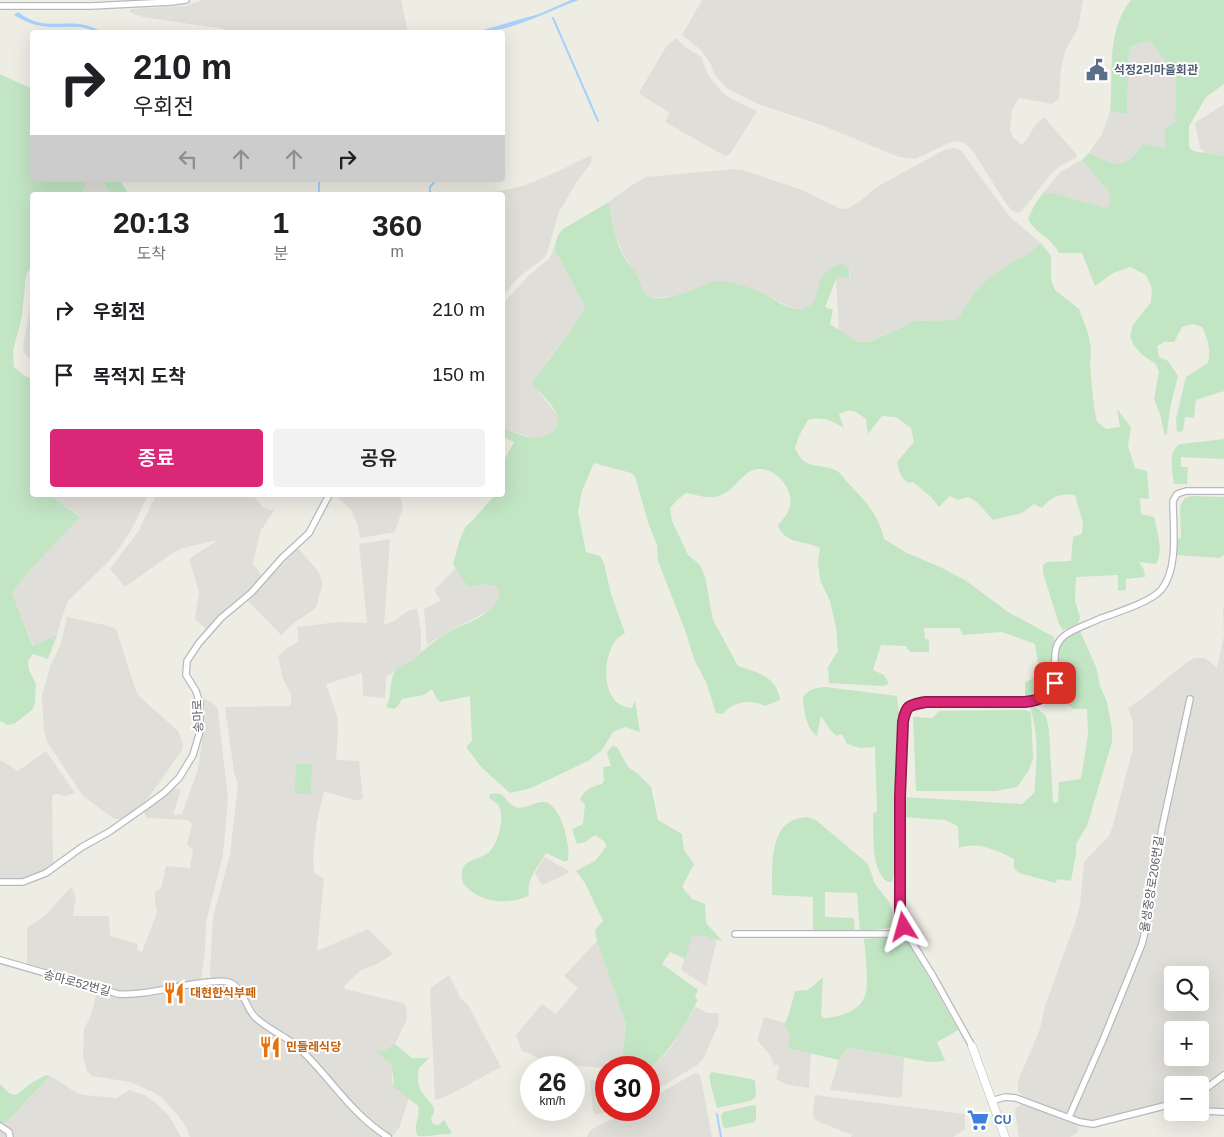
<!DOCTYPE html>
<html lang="ko">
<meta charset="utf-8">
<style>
body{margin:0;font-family:Helvetica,"Noto Sans KR",sans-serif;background:#f2f2f2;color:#202124;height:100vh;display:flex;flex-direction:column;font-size:19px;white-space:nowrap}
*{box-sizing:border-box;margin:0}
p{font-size:16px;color:#757577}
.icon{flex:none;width:28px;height:28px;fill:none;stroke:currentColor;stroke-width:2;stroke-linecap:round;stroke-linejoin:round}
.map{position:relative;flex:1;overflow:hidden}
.drawer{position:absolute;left:30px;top:192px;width:475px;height:305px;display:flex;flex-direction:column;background:#fff;border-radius:5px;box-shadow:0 5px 20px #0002}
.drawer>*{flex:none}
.hud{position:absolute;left:30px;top:30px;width:475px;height:152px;border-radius:5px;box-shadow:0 5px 20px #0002;background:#fff;color:#202124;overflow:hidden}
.controls{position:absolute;left:1164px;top:966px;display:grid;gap:10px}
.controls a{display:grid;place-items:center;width:45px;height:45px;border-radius:5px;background:#fff;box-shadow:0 5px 20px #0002;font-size:25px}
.speed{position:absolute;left:520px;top:1056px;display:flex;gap:10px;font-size:25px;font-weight:700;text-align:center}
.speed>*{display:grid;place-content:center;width:65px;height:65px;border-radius:50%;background:#fff;box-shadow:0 5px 20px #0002;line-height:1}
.speed small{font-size:12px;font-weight:400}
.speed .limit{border:8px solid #d22;background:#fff;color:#111}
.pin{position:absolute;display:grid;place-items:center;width:42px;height:42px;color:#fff;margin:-21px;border-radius:10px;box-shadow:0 2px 8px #0006}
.me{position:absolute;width:55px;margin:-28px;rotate:352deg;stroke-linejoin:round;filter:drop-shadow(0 0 4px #0008)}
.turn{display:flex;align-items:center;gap:18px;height:105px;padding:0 20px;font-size:22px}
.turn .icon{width:65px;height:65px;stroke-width:2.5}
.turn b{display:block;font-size:35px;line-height:42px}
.lanes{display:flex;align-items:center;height:48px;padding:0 20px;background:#0003;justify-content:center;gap:25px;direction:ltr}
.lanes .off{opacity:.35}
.eta{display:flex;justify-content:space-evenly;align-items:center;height:85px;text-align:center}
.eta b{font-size:30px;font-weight:600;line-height:35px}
.cta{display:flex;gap:10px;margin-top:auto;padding:10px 20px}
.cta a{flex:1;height:58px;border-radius:5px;background:#db2777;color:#fff;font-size:20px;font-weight:600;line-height:58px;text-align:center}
.cta a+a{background:#f2f2f2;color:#202124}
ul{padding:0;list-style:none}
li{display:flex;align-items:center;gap:15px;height:65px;padding:0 20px}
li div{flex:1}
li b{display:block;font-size:19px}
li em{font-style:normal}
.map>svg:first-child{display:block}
.industrial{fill:#e0ded8;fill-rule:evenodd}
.green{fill:#c2e5c4}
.water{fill:#a7d1fc}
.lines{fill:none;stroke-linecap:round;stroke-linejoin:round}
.stream{stroke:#a7d1fc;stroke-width:2}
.street-casing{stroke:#b7b9be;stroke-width:8}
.secondary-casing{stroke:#b8bac0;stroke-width:9}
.street{stroke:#fff;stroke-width:5.5}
.secondary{stroke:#fff;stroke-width:8}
.route-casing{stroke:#8e194d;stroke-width:12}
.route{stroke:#db2777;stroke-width:9}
.labels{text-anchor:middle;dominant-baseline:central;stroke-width:4;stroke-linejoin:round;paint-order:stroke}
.service-label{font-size:12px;font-weight:bold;fill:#4e5e75;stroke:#fff;text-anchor:start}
.street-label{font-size:12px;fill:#5c5f64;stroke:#fff}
.food-label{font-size:12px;font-weight:bold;fill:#c56008;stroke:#fff;text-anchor:start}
.shop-label{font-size:12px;font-weight:bold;fill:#366cbe;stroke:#fff;text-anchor:start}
</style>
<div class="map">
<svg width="1224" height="1137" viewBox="0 0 1224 1137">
<rect width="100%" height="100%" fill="#eeede4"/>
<g class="industrial">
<polygon points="203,0 401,0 408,32 233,32 218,28 142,17 129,12 131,9 186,6"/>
<polygon points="702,0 1083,0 1078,28 1065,51 1061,70 1059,99 1052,104 1019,98 1012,110 1010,130 1012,136 1022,145 1028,138 1035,125 1044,117 1077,155 1076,158 1060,166 1050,175 1022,211 1018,213 1014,212 1007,205 972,150 965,143 955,141 949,143 915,159 899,157 821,125 758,104 728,89 715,75 709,61 701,50 682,35"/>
<polygon points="676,38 685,47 701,57 708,75 722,92 731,99 757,111 730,154 725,156 665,122 670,113 640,94 640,91 666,47"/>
<polygon points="1150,40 1176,76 1175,123 1165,148 1136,155 1125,164 1114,164 1089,153 1102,134 1110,112 1127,114 1129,47"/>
<polygon points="1224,104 1224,156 1206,153 1200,148 1195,123"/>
<polygon points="953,148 961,150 1009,216 1041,243 1025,256 1011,263 984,282 974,293 959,317 955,320 915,321 868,342 856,341 839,331 836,279 838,277 849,278 850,272 819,285 815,300 809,308 800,310 790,307 761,292 725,282 713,282 674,296 655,298 649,296 644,293 639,277 624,256 615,234 609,202 630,186 646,177 735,169 743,170 802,190 839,208 846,209 858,203 873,190 882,184 942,151"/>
<polygon points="591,155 592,156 591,163 576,183 559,212 547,253 544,258 519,277 503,296 502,195 468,195 499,191 523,186 557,172"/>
<polygon points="1082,160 1109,192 1111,199 1108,207 1105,208 1052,193 1043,193 1060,172"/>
<polygon points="87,180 102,180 111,195 81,195"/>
<polygon points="554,248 585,307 573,327 546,363 539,392 558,416 558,424 554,431 543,438 535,439 503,428 503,304 529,275 549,259"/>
<polygon points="32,294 32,359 26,356 23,348"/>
<polygon points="50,495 148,495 133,527 120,547 110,560 68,601 63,614 57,635 34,646 12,593 27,573 80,516"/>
<polygon points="156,495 253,495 263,507 270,510 275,509 260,532 253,564 263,577 249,591 221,614 208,629 206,629 197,621 195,618 199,592 189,559 218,540 183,548 171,554 125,587 110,569 139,530"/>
<polygon points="335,495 400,495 403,507 395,532 360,538 358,526 351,509"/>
<polygon points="390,539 384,625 394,621 406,612 417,608 421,631 421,651 416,657 386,677 385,698 363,696 362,673 326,684 337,716 338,728 336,760 359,761 363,798 360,800 353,800 324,791 317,822 313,856 314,871 315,874 324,878 317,951 368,929 392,953 391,955 379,963 360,971 344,986 345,989 403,1003 406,1006 407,1019 395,1044 384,1050 377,1051 390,1063 392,1068 392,1082 397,1090 409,1098 400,1126 392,1137 379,1129 352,1105 293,1040 261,1018 237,984 227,979 212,978 210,976 210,971 213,917 230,855 238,784 234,772 225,707 289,706 291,704 291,694 283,679 278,656 286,649 299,641 297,627 338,622 367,623 359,544"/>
<polygon points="298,548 318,571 322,581 322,586 316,608 294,623 281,635 248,601"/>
<polygon points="456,568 468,587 484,584 496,586 499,591 498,602 489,611 446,633 427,645 424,609 441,601 434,590"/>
<path d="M1223,607h1v466l-24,17v-5h-28v15l-64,19 -21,2 -64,-25 -5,-5v-10l22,-52 5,-23 30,-83 5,-18 4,-43 25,-26 4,-11 20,-77v-27l-5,-13 16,-11 43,-35 8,-4h10l12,10 7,-33zM1172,975h28v27h-28zM1172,1030h28v28h-28z"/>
<polygon points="67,617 105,625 116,629 136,691 140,697 178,731 182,741 183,746 182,750 159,783 142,806 121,819 114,819 83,796 46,740 44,730 42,696 50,667 61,643"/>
<polygon points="204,698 215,705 218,710 228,798 223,855 206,922 205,952 201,980 122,992 27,966 27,928 47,914 70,888 72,888 76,897 73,916 109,916 110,933 111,936 138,944 137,950 142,952 157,912 155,901 155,891 161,889 166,866 190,868 193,849 187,845 192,825 191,822 188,820 147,818 143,810 173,788 181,790 173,815 182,814 197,772 200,757 204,721 202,701"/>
<polygon points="46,751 75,793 65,796 57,794 53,795 52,798 53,863 40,873 31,877 0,880 0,760 18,771"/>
<polygon points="544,857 569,871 569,873 542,885 535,873"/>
<polygon points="691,936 705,936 717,939 706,986 681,970"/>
<polygon points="597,941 626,1024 621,1067 606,1068 548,1064 531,1054 522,1051 516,1035 542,1004 556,1014 578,988 564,976"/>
<polygon points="449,975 461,999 468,1005 501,1067 443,1098 435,1100 430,990 432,987"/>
<polygon points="216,984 224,984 233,988 253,1018 258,1024 295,1048 310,1063 350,1110 381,1137 190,1137 186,1127 177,1114 162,1098 155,1093 130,1082 92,1076 87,1071 83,1057 84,1029 91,1015 97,992 119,997 126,997 187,987"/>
<polygon points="695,1007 708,1013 718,1013 719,1023 703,1059 696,1066 649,1094 649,1069 660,1060 672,1046"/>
<polygon points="764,1017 785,1023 784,1025 790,1035 788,1048 811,1053 809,1088 788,1085 776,1079 779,1065 774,1065 769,1054 757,1040"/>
<polygon points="850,1048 904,1058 902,1097 898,1098 830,1090 839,1060 845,1050"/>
<polygon points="695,1073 699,1074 701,1079 712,1137 587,1137 590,1130 631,1110 649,1110 649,1099"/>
<polygon points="50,1076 77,1093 84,1095 117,1098 129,1090 145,1095 159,1106 169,1116 181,1137 0,1137 0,1123 6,1122"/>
<polygon points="1224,1078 1224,1109 1206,1109 1200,1107 1200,1095"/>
<polygon points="590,1080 606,1081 606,1110 613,1110 595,1115 593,1110"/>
<polygon points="815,1095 965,1114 965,1129 953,1137 851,1137 852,1135 817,1121 814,1117 813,1112"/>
<polygon points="1023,1103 1075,1124 1079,1129 1077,1133 1070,1137 1019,1137 1015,1112 1016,1108"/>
</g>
<g class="green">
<path d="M1131,0h93v84l-18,13 -17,29v21l4,4 31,5v235l-28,9 -2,18 -9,-1 -2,14 -6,1 -1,-13 10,-42 22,-14c3,-12 0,-25 -6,-36l-9,-3 -11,3 -8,15h-10l-7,4 2,11 9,4 10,15 -8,32 -3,25 -2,3 -5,-22 -6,-15 5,-27 -3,-8 -14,-9 -9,-11 -3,-8 3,-11 18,-23 1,-14 -6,-13 -16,-8 -17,6 -18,13 -13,-33h-23c-7,-15 -24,-20 -31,-34l6,-13 9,-13h9l53,15 3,-1 3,-8 -2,-7 -27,-32 7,-7c29,13 33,19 55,-9l21,4v-20l10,-5 1,-47 -26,-36 -21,7 -2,67 -17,-2c4,-38 -5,-80 21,-112z"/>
<polygon points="0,74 32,89 32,180 87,180 81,195 32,195 32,266 26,275 22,316 13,351 14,367 23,375 32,379 32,495 50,495 80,517 27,573 12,593 33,646 57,635 48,659 33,654 28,661 29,670 36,684 35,702 33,709 14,724 8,725 0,721"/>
<polygon points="102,180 120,180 129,195 111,195"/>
<path d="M609,202c3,19 6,39 15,55 4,7 10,12 14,19 3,5 3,12 7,17 12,16 54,-8 68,-11 8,-2 19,1 27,3 7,2 15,4 21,7 13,6 30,22 45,16 18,-6 4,-38 36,-44l7,5v9l-11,-1 -2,2 -11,28 8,3 -3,14 26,17 5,1h7l10,-4 37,-17 40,-1 4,-3 15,-24 10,-11 27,-19 14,-7 16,-13 10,13v24l4,10 24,19 9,24 3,15 -1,19 4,40 3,15 9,7 14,-2 -3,-18 14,18 -3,19 7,22 12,3 2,28 -9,-1 1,16 13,3c3,14 10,34 2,47l-17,-2 5,8 1,7 -19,2v11l-8,1v-16l-42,2 -1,24 5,16 -2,7 -15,6 -4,-6 -16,-51v-8l4,-3 24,-1 2,-24 9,-3 1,-11 -8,-28c-14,-2 -25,2 -33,13l-8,-4 -12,9 -29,7 -16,-18 -9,-5 -10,3 -8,-4 -11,11 -8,-10 -18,-15 -4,1c-9,-5 -10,-12 -12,-21l17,-20 -3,-14 -15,-11 -14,-1 -14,18 -2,-15c-11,-8 -14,-12 -27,-5l5,14c-12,-7 -22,-12 -36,-8l-9,16 -4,12c10,24 25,14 42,23 4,2 7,8 10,11 17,17 32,33 37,57l23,14 33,14 25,13 43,32 46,25c-2,26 4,55 -29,60v-15c18,-5 12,-24 10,-38l-33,-12 -39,3 -4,-7h-35l1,11 4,1v12h-19l-4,-6 -25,-1 -8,25 11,5 5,9 -6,2 -54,-3 -1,-16 10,-16 -2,-24 -6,-26 -10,-21 -2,-18 2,-14c-15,-8 -34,-3 -42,-22 4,-6 10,-12 12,-20 4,-20 -19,-44 -39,-35 -11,5 -18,20 -30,24 -10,5 -24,0 -35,-2l-8,6 -8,9 2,13 16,34 11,9 6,12 8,44 25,46c19,7 38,9 42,34l-15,6c-14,-7 -32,-5 -42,8l-7,-1 -10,-31 -12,-23 -9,-29 -27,-69 -1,-16 -8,-20 -14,-48 -4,-4 -37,-10 -12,28 -4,21 8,40 14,4 4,7 7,31 14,39c-3,2 -7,4 -9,7 -15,19 -15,67 16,68l3,-8 5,32 -15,-5 -12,5 -11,18 -14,11 -57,27 -21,5 -28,-25 -16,-21 6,-6 -2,-45 -29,6 -4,-3 -5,-10 -8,6 -22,4 -4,7 -4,3 -8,-2c6,-10 3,-23 8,-34 4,-8 15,-9 21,-15 10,-9 19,-17 30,-24 17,-10 56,-20 54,-43l-3,-5 -12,-2 -16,3 -15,-23 7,-25 6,-13 7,-6 22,-25h7l1,-33 11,-20 -11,-5v-9c16,6 34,17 50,3 4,-3 6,-8 5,-14 -2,-9 -19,-26 -26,-34l41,-56 12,-20 -31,-59 4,-13 5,-6z"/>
<path d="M1224,439v20l-43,-2v10h7l-1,17h-13c-1,-13 -7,-32 6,-40z"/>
<polygon points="1192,496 1224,497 1224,555 1219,558 1177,555 1177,539 1181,538 1180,506 1185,498"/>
<path d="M1080,631l16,36 4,19 7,16 5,27v13l-25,84 -11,18v10l-5,27 -14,-2 -1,4 -37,-10 -5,-5v-9c-18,-9 -36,-18 -55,-11l-1,-22 -13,-6 -42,-3v-20l119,7 12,-11c3,-28 5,-59 -4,-86l4,-1 12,10 3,14 4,73 5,-1 1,-20 22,-3 7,-44 -1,-26h-14l-10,-9h3l-1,-8 -7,-4v-35l4,-13z"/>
<path d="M826,687l71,9 2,18 -5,161 -2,7h-4c-18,-11 -14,-50 -15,-68l4,-3 -2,-64 -15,1 -13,-4 -5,-10 -5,2 -6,-5 -10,-15 -4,20c-11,-8 -13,-25 -14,-39 7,-9 13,-9 23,-10z"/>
<polygon points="1025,710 1031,712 1033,759 1028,772 1017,787 996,791 916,791 913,717 932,718 939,711"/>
<path d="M612,746l5,1 11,20 10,7 13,13 7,33 24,14 2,16 10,14 -12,23 10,12 13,5 1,19 16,18 -17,-5h-13l-7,23 -15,-7 -8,12 36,26 -3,7 3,3c-14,26 -26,50 -49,69v-1l-28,-1 5,-43 -29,-83 -2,-11 8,-9 -18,-38 -9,-12 19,-10 11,-14 -1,-5 -10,-7 -10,7 -8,2 -5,-15 11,-5 2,-20 -5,-4c3,-10 13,-14 22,-16l2,-3 -1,-14 8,-1 -4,-13z"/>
<polygon points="296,764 312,764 311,794 295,794"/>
<path d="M490,794c17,-3 13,6 23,12 10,6 21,-5 31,-4 17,1 27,45 24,58l-3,2 -19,-9c-7,12 -21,28 -17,43 -23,9 -49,8 -66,-13 -6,-27 15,-20 27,-32 8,-9 16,-35 8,-46 -2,-3 -6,-5 -9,-7z"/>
<path d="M807,817l9,3 52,44 7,20 14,18 6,15 -1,7 -5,4 -29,4 -3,-39 -32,-1v25l29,1 1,13 -42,-1v-33l-41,-2c1,-29 -5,-76 35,-78z"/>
<path d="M897,936l9,2 7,11 45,81 -21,12 8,19 -16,1 -79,-14 -5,2 -6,10 -51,-12 2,-13 -6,-10 5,-11 6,-23 13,-1 15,-13 -2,38 2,3c14,0 35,-6 41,-20 6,-10 1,-46 0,-59z"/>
<path d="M395,1044l17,14h17l-10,10c-7,27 17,33 15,43 0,3 -2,5 -3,7l2,6 5,1 6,-5 7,11v3c-12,0 -21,3 -33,2 -6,-10 3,-19 0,-30l-24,-19 -2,-19 -2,-5 -14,-12 8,-1z"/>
<polygon points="712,1072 751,1079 755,1081 756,1097 750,1101 717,1108 711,1086 709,1075"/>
<polygon points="46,1075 50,1076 6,1122 0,1123 0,1084 10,1094 16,1095 33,1082"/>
<polygon points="753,1105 756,1106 756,1119 755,1122 727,1128 723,1127 721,1115 724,1112"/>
</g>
<g class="water">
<path d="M571,0h8c-32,11 -69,33 -103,32l63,-18z"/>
<path d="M18,12c24,19 41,8 67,13 6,1 13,5 19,7 -9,1 -15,-4 -24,-5 -28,-1 -40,4 -66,-12z"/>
</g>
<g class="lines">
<g class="stream">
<polyline points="553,18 598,121"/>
<polyline points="319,195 319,180"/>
<polyline points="430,195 430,187 436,180"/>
<polyline points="717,1114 721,1137"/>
</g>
<g class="street-casing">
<g id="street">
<polyline points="0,6 91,6 171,2 186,0"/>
<polyline points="0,882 23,882 46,873 82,847 109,832 146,806 165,792 179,778 193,755 200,731 200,704 196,691 186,675 187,661 199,643 221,618 251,593 282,558 309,533 329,495"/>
<polyline points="735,934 907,934"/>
<path d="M0,960l118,34c30,2 61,-10 91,-12 6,0 12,-2 19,0 15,4 17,25 27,35 13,13 31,19 44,31 31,29 52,66 89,89"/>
<path d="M972,1046l-39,-70 -26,-42 -7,-21 -1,-116 4,-75c3,-17 6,-17 23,-20h99c51,-6 17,-45 37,-64 7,-8 27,-14 37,-19 16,-6 52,-17 62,-29 18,-21 12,-64 12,-89l4,-7 9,-3h38"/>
<polyline points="1200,1093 1224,1075"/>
<polyline points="991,1101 1005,1097 1016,1098 1080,1122 1093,1124 1172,1104"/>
<polyline points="1200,1109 1203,1111 1224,1112"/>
<polyline points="1069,1117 1103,1040 1142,944 1147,923 1162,828 1190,699"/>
<polyline points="0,1126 9,1132 10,1137"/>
</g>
</g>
<g class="secondary-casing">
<polyline id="secondary" points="972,1046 1005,1137"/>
</g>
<use href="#street" class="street"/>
<use href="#secondary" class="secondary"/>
</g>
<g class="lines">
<g class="route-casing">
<path id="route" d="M904,927l-4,-14v-116l3,-75c3,-17 6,-17 23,-20h99c17,-2 20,-5 30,-19"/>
</g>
<use href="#route" class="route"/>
</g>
<defs>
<g id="civic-bare" transform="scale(1.725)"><path d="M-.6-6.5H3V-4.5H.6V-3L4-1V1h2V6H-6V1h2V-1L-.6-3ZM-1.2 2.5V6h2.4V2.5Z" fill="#5c6f8a" stroke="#fff" stroke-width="2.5" paint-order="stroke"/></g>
<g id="restaurant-bare" transform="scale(1.725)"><path d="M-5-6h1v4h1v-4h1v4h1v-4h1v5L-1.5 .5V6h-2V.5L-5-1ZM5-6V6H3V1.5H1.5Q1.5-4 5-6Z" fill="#e8710a" stroke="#fff" stroke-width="2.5" paint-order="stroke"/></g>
<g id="supermarket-bare" transform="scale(1.725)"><path d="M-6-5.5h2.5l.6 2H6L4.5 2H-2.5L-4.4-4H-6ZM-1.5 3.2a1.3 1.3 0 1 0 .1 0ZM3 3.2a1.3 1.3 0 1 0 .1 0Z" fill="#3f7fe0" stroke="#fff" stroke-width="2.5" paint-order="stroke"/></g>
</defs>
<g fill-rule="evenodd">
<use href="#civic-bare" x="1097" y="70"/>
<use href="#restaurant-bare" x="174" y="993"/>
<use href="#restaurant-bare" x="270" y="1047"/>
<use href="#supermarket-bare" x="978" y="1120"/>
</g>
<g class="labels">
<g class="service-label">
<text x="1114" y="70">석정2리마을회관</text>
</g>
<g class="street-label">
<text transform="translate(198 716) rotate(-93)">송마로</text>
<text transform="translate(1152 884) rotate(-81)">율생중앙로206번길</text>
<text transform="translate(77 983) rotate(15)">송마로52번길</text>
</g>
<g class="food-label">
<text x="190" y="993">대현한식부페</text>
<text x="286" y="1047">민들레식당</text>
</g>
<g class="shop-label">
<text x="994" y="1120">CU</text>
</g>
</g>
</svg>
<div class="controls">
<a><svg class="icon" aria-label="search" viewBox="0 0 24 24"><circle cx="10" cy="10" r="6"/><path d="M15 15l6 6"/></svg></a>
<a>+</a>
<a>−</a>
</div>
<div class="speed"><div>26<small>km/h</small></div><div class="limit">30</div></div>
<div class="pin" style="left:1055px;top:683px;background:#d93025"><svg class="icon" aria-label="arrive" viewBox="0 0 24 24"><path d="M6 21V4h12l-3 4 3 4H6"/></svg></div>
<svg class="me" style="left:904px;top:927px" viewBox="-20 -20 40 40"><path d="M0-17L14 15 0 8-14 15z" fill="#db2777" stroke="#fff" stroke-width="4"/></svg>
<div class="hud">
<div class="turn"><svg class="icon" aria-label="right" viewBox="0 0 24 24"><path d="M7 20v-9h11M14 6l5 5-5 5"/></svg><div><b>210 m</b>우회전</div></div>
<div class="lanes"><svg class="icon off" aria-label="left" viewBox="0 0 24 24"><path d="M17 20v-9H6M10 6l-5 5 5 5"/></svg><svg class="icon off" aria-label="ahead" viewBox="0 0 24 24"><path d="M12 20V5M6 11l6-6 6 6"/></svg><svg class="icon off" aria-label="ahead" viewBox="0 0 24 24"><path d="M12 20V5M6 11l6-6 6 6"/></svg><svg class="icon" aria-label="right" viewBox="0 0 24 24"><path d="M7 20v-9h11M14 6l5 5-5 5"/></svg></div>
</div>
<section class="drawer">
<div class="eta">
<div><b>20:13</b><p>도착</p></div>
<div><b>1</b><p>분</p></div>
<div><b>360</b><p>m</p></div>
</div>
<ul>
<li><svg class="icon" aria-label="right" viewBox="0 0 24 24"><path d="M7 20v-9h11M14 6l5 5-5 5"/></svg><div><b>우회전</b></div><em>210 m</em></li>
<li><svg class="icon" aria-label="arrive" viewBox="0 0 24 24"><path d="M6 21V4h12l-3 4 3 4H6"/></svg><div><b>목적지 도착</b></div><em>150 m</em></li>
</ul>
<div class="cta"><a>종료</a><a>공유</a></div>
</section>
</div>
